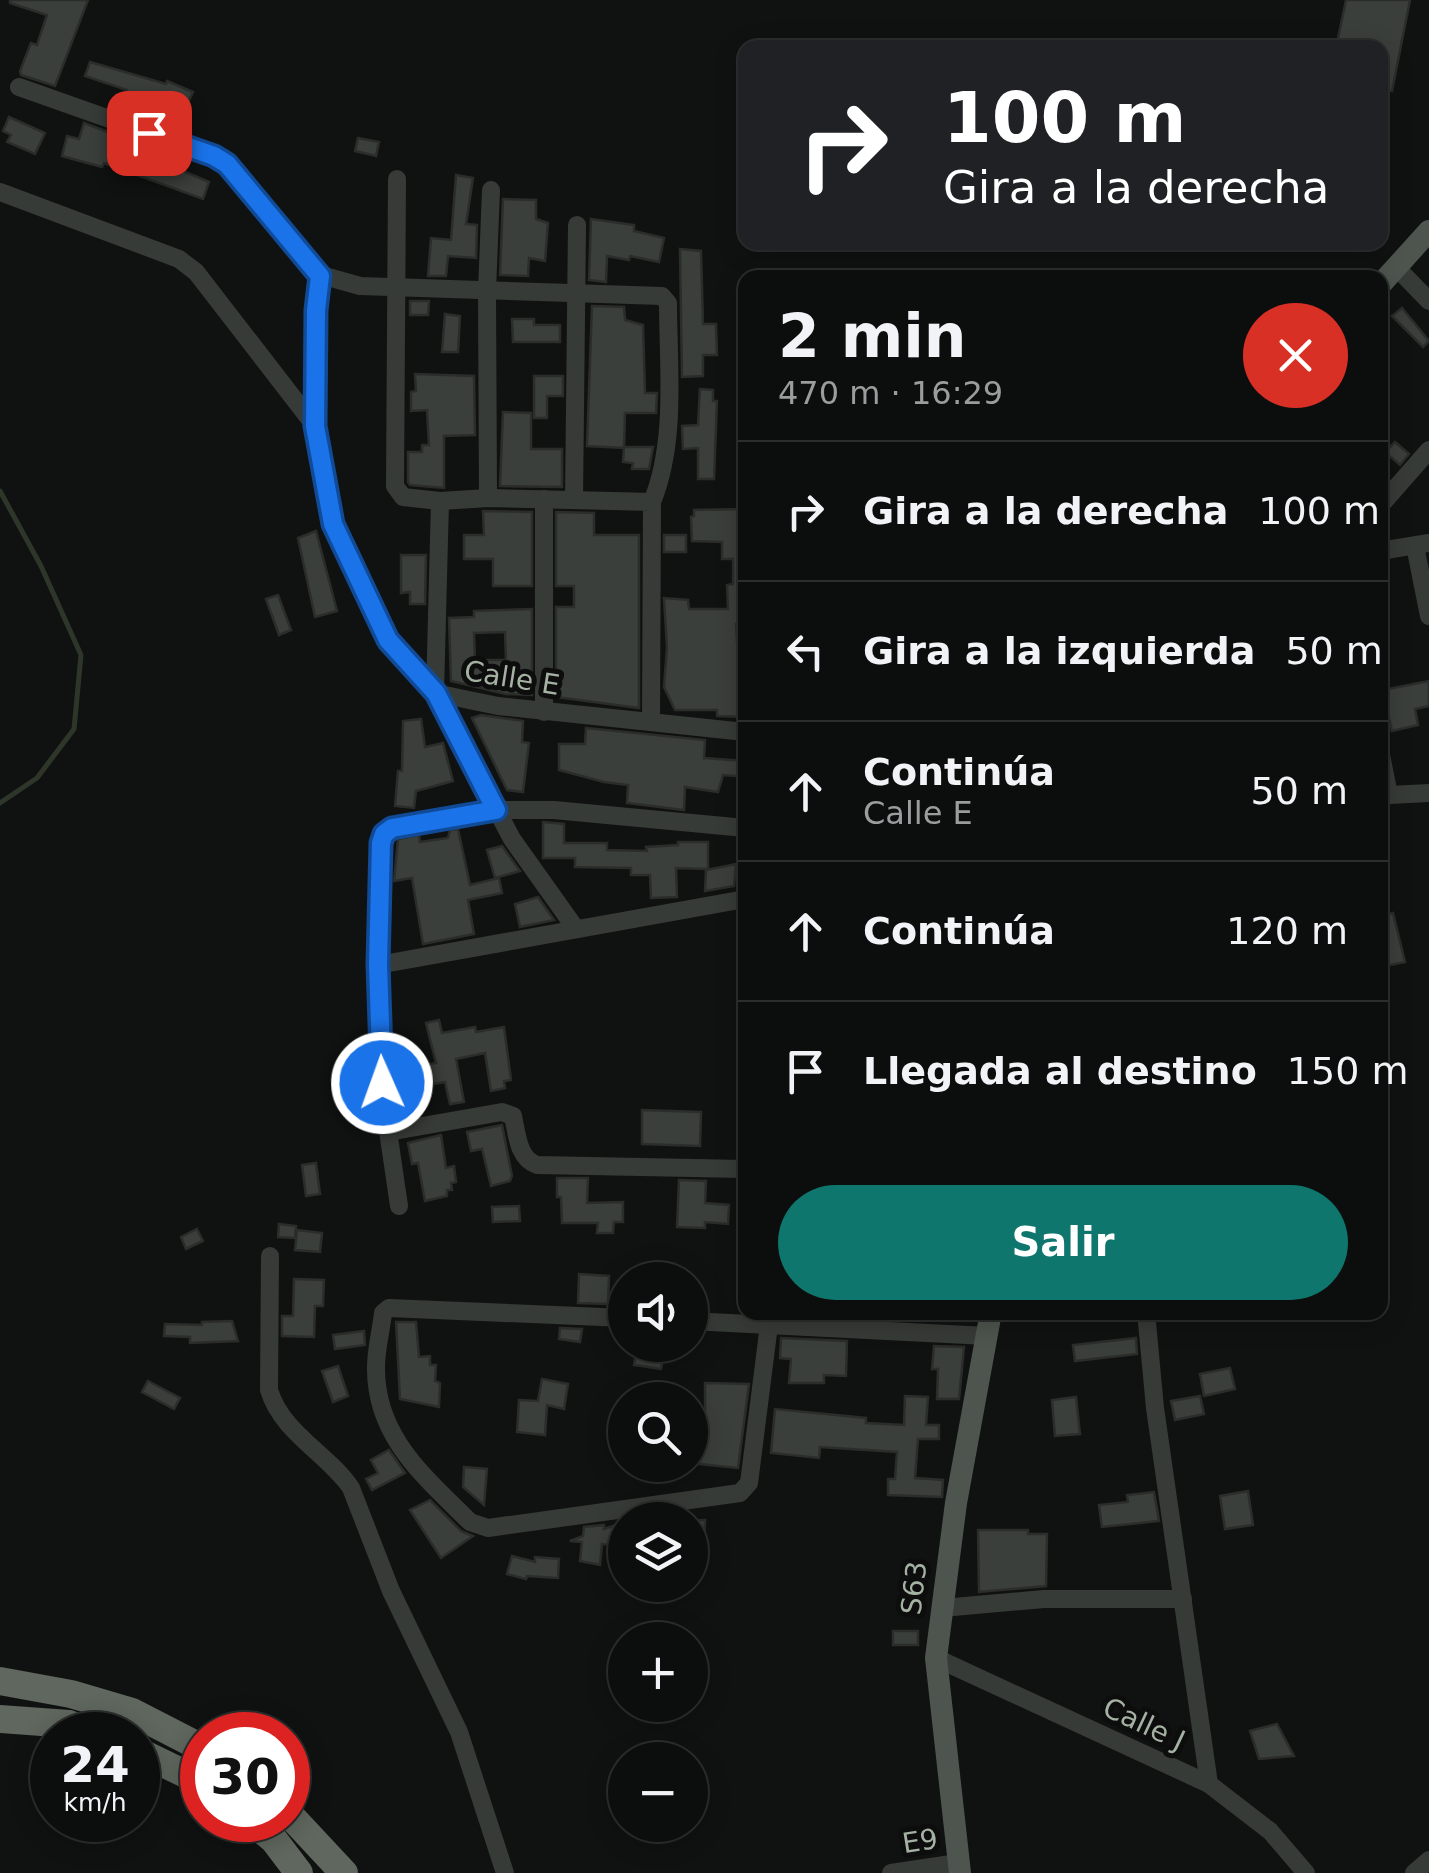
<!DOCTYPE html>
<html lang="es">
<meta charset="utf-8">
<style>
body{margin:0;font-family:"DejaVu Sans",sans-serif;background:#151716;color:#f1f3f6;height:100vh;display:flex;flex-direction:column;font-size:38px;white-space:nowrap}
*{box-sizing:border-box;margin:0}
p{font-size:32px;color:#9a9c9d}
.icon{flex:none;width:55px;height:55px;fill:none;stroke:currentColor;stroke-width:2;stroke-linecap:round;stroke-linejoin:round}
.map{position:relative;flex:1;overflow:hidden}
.drawer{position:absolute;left:738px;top:270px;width:650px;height:1050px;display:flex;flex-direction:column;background:#0c0e0d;border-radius:20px;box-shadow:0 5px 25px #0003,0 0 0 2px #2c2e2e}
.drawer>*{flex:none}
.guide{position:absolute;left:738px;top:40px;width:650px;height:210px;border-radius:20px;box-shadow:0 5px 25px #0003,0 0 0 2px #2c2e2e;background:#202124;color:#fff;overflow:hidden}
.buttons{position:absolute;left:608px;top:1262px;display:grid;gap:20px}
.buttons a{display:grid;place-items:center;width:100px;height:100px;border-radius:50%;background:#0c0e0d;box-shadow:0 5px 25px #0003,0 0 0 2px #2c2e2e;font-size:50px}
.speed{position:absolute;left:30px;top:1712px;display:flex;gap:20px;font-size:50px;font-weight:700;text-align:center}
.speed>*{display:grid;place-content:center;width:130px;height:130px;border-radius:50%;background:#0c0e0d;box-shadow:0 5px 25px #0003,0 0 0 2px #2c2e2e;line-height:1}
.speed small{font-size:25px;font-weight:400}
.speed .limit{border:15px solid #d22;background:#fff;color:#111}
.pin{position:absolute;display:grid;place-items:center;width:85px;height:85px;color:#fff;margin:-42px;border-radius:20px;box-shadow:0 5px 15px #0006}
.me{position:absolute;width:110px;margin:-55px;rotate:358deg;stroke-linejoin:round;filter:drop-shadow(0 0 8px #0008)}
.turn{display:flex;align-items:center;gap:35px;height:210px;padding:0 40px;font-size:45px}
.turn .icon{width:130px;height:130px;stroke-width:2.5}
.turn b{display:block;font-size:70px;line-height:85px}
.round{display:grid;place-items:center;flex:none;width:105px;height:105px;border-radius:52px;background:#151716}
.head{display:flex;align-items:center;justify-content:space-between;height:170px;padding:0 40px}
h1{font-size:60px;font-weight:800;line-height:75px}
.button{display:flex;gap:20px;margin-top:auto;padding:20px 40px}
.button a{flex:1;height:115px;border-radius:60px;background:#0f766e;color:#fff;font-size:40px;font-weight:800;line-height:115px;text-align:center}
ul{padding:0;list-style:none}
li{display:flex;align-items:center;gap:30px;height:140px;padding:0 40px;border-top:2px solid #2c2e2e}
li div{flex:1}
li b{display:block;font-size:38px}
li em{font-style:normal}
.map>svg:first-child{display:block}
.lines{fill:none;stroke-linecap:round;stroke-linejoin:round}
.stream{stroke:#2e362a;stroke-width:5}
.building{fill:#3b3f3b;stroke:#2b2d2b;stroke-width:2.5;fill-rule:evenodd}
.minor{stroke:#373b37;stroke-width:18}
.major{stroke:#4e554e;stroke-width:22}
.highway{stroke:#5f675e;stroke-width:28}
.route-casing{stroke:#114b97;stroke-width:25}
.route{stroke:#1a73e8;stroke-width:18}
.labels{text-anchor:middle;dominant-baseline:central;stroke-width:10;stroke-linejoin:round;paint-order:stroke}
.street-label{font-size:28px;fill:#a4b1a3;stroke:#0c0d0c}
</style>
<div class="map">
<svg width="1429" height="1873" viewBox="0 0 1429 1873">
<rect width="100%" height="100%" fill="#101211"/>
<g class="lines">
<polyline class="stream" points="0,491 41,566 81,655 74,729 37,778 0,803"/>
</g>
<g class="building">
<polygon points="10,0 88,0 55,86 21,75 20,71 31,43 37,45 47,15 10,3"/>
<polygon points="1346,0 1410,0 1392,91 1380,89 1380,48 1336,48"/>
<polygon points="90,62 166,84 167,81 193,92 176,129 121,107 127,90 85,76"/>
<polygon points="9,117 45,133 35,154 7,142 11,135 3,131"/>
<polygon points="84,123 119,136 114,151 143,162 149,146 180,157 176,168 209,182 203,199 104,163 102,167 62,156 67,136 79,139"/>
<polygon points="358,138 379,142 376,156 355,151"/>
<polygon points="456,175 473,178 466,224 477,225 476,258 448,256 446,276 428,276 431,238 451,240"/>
<polygon points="503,199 536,200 536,219 548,223 545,261 529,258 528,276 500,275"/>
<polygon points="591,219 634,225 634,231 664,238 659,262 630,256 629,260 607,256 606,282 589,280"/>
<polygon points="680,249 701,251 703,324 716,324 717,355 703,355 703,376 682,377"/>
<polygon points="410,301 429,301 428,315 410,315"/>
<polygon points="592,306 624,307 625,320 643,325 645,393 657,393 656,413 625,413 624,448 587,446"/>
<polygon points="1402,308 1429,341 1423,347 1392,316"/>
<polygon points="445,314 460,316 458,352 442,352"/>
<polygon points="512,319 534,319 534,325 560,325 560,342 513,342"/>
<polygon points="415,374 474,376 475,435 444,436 444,488 410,485 408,482 408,452 422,452 422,445 429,445 427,410 411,411 411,392 416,391"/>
<polygon points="534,376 563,376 563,396 547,396 547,418 534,418"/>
<polygon points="700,389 713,390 713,401 717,401 714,479 698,479 698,448 683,449 682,426 698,425"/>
<polygon points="503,412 531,413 531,449 562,449 562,487 500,486"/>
<polygon points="1395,442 1409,454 1400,465 1385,452"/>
<polygon points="624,447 653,447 649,469 632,469 633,463 623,462"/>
<polygon points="745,509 745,624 736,624 738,659 745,659 745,717 717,716 717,710 675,710 664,687 667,648 664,598 688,600 689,609 728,609 727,585 733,584 733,559 722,559 722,542 692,541 691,517 694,516 694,510"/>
<polygon points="483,511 532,512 532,586 493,586 493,559 464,559 464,535 484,535"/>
<polygon points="556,512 594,513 594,535 639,535 639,708 556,697 556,607 574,607 574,586 556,586"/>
<polygon points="316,531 337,611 315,617 298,538"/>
<rect x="664" y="535" width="22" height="17"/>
<polygon points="401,555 426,555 425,604 410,604 410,592 401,593"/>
<polygon points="278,595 291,630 279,635 266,599"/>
<path d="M532,609v86l-26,-1 -55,-13 -2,-63 25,-1v-6zM505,632l1,28h-31l-1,-27z"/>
<polygon points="1429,681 1429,706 1415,709 1418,725 1392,731 1383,690"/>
<polygon points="481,715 523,721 522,742 529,743 523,792 507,790 472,718"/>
<polygon points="421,719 425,747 443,743 453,781 416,791 414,808 395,806 398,771 402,771 403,721"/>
<polygon points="586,728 705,740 704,758 745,761 745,777 723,775 718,792 685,787 684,810 627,803 628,785 604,782 559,770 559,744 585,744"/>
<polygon points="543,822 564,824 564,843 607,843 607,850 647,851 646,847 678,845 678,842 708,842 708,869 676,868 677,897 651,898 650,875 631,875 631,868 575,867 575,858 543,858"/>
<polygon points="458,829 470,885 499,878 502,893 468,900 474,934 423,944 412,878 394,881 398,839 419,835 420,842 448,838 450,830"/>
<polygon points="502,846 520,871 495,878 487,850"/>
<polygon points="736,864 734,886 705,891 706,870"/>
<polygon points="538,897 554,920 520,927 515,904"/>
<polygon points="1393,913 1405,962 1380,967 1380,916"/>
<polygon points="439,1020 442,1033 475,1027 476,1032 504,1027 511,1080 504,1081 505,1088 491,1091 485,1053 456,1059 464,1102 450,1104 445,1082 422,1086 419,1066 436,1063 426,1023"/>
<polygon points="642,1110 701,1112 700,1146 642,1144"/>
<polygon points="502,1125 512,1176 510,1181 491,1186 482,1149 471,1151 467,1132"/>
<polygon points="441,1135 446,1168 454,1166 456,1182 451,1183 452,1190 447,1190 447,1196 425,1201 418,1163 412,1164 408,1143"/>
<polygon points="316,1163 320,1194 306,1196 302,1165"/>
<polygon points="557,1178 588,1178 587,1203 623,1202 623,1222 614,1222 613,1233 597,1233 598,1223 562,1223 561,1197 557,1197"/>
<polygon points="679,1180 706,1181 705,1203 729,1205 728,1224 705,1222 705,1228 677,1227"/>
<polygon points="519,1206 520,1221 493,1222 492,1207"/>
<polygon points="279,1224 296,1226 295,1238 278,1237"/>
<polygon points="197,1229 203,1241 186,1249 181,1237"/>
<polygon points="297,1230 322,1233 320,1252 295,1250"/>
<polygon points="579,1274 609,1276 608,1304 578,1303"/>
<polygon points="294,1279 324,1280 323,1306 315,1306 314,1337 282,1336 282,1316 293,1316"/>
<polygon points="232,1321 238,1341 190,1343 190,1337 164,1336 165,1324 202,1325 202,1322"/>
<polygon points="396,1322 416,1322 419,1357 430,1356 430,1365 436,1365 435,1381 440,1383 439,1407 400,1399"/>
<polygon points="560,1328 582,1329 580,1342 559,1339"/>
<polygon points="364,1331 365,1345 335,1349 333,1335"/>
<polygon points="781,1338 847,1341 846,1376 824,1375 824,1383 789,1383 791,1359 780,1358"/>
<polygon points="1136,1338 1137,1354 1075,1361 1073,1345"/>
<polygon points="637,1345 665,1345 661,1369 634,1365"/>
<polygon points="934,1346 964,1347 959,1399 937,1399 938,1369 932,1369"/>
<polygon points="338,1366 348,1396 333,1402 322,1371"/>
<polygon points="1230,1368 1235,1389 1204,1396 1200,1374"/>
<polygon points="542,1379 568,1384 564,1409 547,1405 545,1435 517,1432 519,1400 538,1401"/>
<polygon points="148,1381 180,1398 174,1409 142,1392"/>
<polygon points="705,1383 749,1384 738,1468 690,1463 690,1413 705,1414"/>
<polygon points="905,1396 928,1397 926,1425 939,1425 939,1439 918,1439 915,1478 943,1480 942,1497 888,1495 888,1479 895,1479 897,1452 820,1447 819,1458 771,1453 775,1409 866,1418 866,1423 904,1425"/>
<polygon points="1200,1396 1204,1414 1175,1420 1171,1401"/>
<polygon points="1076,1397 1080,1434 1055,1436 1052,1400"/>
<polygon points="389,1450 405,1473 372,1490 366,1479 378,1473 371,1460"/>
<polygon points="464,1467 487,1469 484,1505 463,1487"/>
<polygon points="1248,1491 1253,1525 1225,1529 1220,1496"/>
<polygon points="1154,1492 1159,1521 1102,1527 1099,1505 1128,1502 1127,1495"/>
<polygon points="430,1500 461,1531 473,1536 441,1558 410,1510"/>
<polygon points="705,1520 704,1543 690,1544 690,1521"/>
<polygon points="625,1522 625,1546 602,1544 600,1565 580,1561 582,1542 570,1541 583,1536 584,1527 604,1525 604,1529"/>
<polygon points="978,1530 1028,1530 1028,1534 1047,1534 1046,1586 979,1592"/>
<polygon points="512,1556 535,1562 535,1557 559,1559 558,1578 527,1576 526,1579 507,1574"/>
<rect x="893" y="1631" width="25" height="14"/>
<polygon points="1277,1724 1294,1756 1259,1759 1250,1731"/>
</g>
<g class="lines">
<g class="minor">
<path d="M19,87l195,69 13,8 94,111 39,11 302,10 6,7c0,64 9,138 -16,199"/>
<polyline points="397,179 395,486 403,497 440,501"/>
<polyline points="0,192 179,259 196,272 315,426 333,524 388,640 435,693 498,706 745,732"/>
<polyline points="1396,267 1429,301"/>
<polyline points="315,426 316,310 321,275"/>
<polyline points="488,498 487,291 491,190"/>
<polyline points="544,499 544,712"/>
<polyline points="574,500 577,225"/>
<polyline points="1380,506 1429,450"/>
<polyline points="1415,546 1429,616"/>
<polyline points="1380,551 1429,543"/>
<polyline points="1380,750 1389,795"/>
<polyline points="1380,799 1389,795 1429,793"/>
<polyline points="576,929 512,839 435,693 440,501 488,498 652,502 651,722"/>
<polyline points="378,965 745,899"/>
<path d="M388,1132l114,-20 11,4c4,18 5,43 24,49l208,4"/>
<polyline points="399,1206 381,1083 378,965 381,843 384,834 392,827 496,810 554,810 745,828"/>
<path d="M270,1256l-1,134c13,43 58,63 82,98l40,103 68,141 46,141"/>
<polyline points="1146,1312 1155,1408 1209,1784"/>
<path d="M625,1318l-236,-10 -6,5c-2,18 -7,36 -7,54 -1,70 49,110 94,155l18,6 252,-35 9,-10 20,-158"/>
<polyline points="690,1321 987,1336"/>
<polyline points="942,1608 1044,1599 1183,1599"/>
<polyline points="936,1658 1209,1784 1270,1831 1306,1873"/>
<polyline points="891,1873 958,1863"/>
<polyline points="1414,1873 1429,1860"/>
</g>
<g class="major">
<polyline points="1380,285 1429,231"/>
<polyline points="960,1873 936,1658 956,1503 991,1312"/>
</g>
<g class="highway">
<polyline points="0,1681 71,1694 132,1712 202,1748"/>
<polyline points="0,1719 69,1724 97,1735"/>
<polyline points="138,1751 202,1782"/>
<polyline points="288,1813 344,1873"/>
<polyline points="250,1820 274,1840 299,1873"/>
</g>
</g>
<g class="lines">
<g class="route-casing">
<polyline id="route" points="149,133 214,156 227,164 320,276 316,310 315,426 333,524 388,640 436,693 496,810 392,828 384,834 381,843 378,964 382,1083"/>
</g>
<use href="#route" class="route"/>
</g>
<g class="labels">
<g class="street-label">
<text transform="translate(512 678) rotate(9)">Calle E</text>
<text transform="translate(914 1588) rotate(-83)">S63</text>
<text transform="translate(1144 1724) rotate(25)">Calle J</text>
<text transform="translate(920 1841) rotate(-9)">E9</text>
</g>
</g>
</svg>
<div class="buttons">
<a><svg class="icon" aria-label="sound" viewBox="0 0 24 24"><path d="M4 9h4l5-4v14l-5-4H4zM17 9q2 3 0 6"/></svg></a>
<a><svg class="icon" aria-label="search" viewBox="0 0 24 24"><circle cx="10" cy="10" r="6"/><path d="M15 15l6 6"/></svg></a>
<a><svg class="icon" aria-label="layers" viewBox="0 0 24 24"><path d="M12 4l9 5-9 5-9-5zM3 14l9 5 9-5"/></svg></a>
<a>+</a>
<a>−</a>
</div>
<div class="speed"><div>24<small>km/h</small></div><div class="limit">30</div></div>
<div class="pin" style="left:149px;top:133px;background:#d93025"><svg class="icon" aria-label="arrive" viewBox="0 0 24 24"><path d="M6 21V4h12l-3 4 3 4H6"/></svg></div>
<svg class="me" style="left:382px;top:1083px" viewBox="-20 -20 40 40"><circle r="17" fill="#1a73e8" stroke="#fff" stroke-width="3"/><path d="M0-11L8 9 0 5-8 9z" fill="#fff"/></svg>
<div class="guide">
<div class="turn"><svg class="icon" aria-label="right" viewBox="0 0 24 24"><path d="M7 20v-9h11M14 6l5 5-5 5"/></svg><div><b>100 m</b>Gira a la derecha</div></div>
</div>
<section class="drawer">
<div class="head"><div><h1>2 min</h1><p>470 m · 16:29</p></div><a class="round" style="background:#d93025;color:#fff"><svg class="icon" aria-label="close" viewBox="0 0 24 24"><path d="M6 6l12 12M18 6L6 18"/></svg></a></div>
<ul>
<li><svg class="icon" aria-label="right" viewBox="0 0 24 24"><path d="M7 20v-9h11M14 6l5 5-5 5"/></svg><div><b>Gira a la derecha</b></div><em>100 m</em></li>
<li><svg class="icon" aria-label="left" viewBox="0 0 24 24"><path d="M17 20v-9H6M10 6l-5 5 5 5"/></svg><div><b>Gira a la izquierda</b></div><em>50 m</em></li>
<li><svg class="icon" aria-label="ahead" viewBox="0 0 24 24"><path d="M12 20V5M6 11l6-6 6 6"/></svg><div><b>Continúa</b><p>Calle E</p></div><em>50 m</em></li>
<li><svg class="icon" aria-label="ahead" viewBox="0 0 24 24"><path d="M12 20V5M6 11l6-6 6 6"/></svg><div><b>Continúa</b></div><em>120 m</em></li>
<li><svg class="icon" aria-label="arrive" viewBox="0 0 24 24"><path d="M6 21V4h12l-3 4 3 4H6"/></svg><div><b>Llegada al destino</b></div><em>150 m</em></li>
</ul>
<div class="button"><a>Salir</a></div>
</section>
</div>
